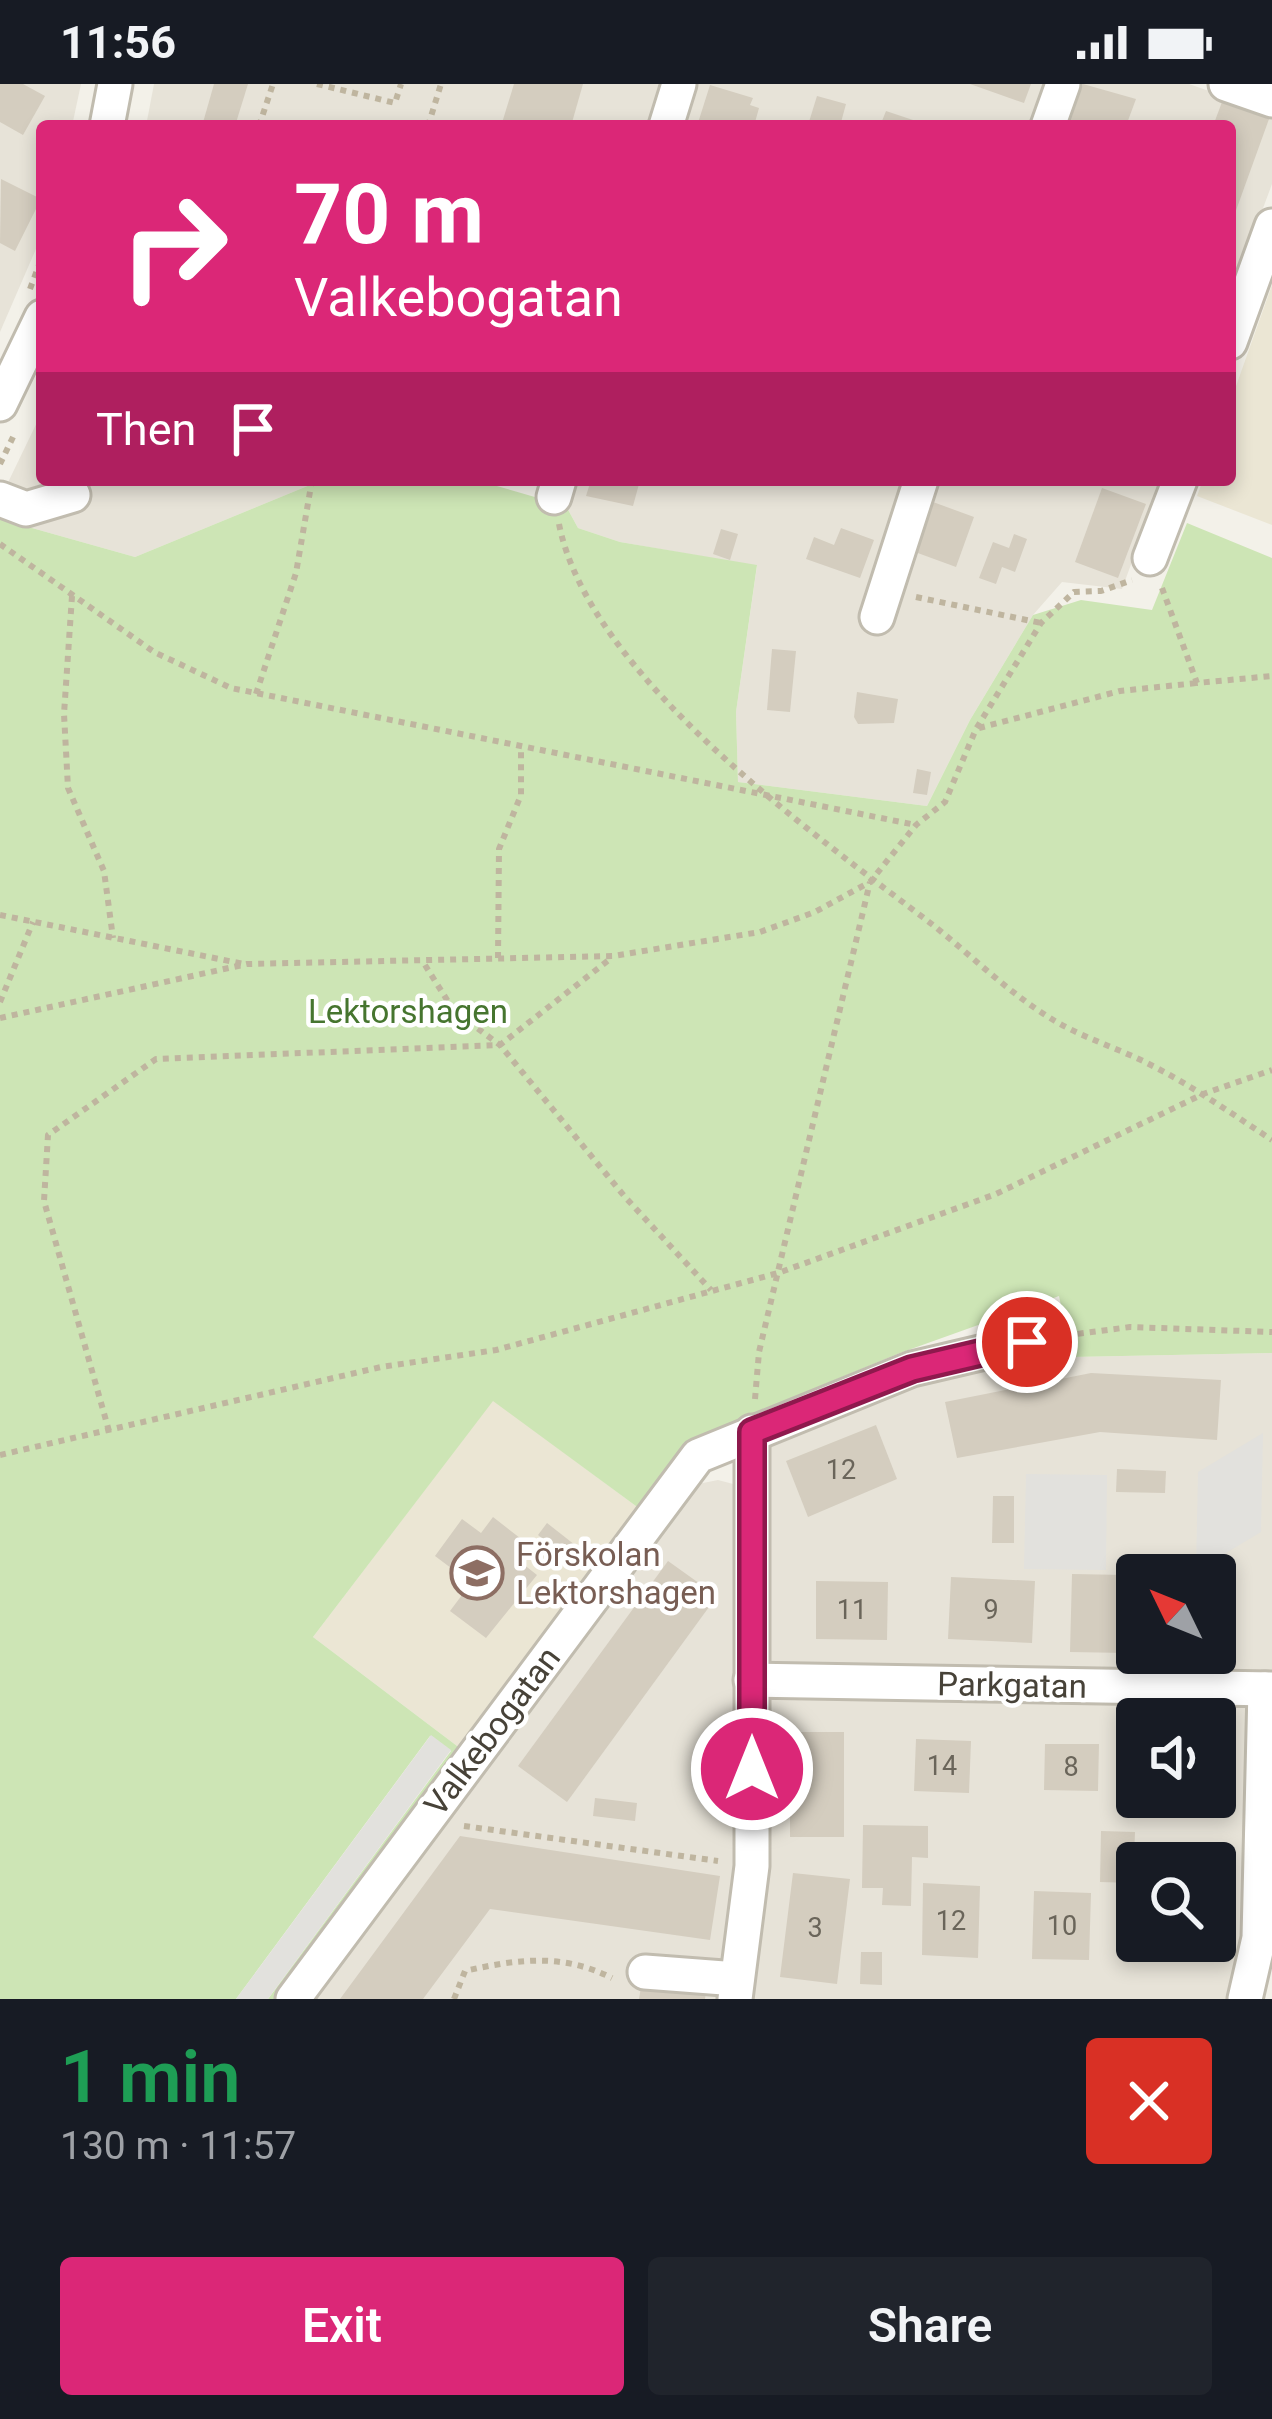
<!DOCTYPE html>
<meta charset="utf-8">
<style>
body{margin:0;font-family:Roboto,sans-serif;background:#20242c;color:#f1f3f6;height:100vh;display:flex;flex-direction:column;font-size:45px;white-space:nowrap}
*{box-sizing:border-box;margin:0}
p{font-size:39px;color:#9ea1a6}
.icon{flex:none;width:66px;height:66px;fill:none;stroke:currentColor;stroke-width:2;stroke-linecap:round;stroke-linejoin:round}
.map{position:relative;height:1915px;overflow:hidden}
.side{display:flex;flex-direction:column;background:#171b24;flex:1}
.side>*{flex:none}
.top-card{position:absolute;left:36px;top:36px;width:1200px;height:366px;border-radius:12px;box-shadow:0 6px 18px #0003;background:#db2777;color:#fff;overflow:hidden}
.needle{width:78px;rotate:313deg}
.controls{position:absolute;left:1116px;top:1470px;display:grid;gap:24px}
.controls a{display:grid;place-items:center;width:120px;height:120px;border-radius:12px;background:#171b24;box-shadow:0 6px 18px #0003;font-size:60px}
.pin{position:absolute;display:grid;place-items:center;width:102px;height:102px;color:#fff;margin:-51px;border:6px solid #fff;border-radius:50%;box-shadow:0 3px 12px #0007}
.me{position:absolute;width:132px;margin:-66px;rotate:0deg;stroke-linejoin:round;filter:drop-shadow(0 0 9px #0008)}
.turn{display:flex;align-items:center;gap:42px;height:252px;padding:0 60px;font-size:54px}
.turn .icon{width:156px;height:156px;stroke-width:2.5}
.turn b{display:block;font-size:84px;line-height:102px}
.then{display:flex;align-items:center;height:114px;padding:0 60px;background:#0003;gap:24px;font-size:45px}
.round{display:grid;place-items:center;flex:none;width:126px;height:126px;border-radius:12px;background:#20242c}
.summary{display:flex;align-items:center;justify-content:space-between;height:204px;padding:0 60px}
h1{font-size:72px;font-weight:600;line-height:90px;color:#1e9e55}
.cta{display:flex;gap:24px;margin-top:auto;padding:24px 60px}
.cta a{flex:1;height:138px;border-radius:12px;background:#db2777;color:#fff;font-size:48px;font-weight:600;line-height:138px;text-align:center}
.cta a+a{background:#20242c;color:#f1f3f6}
.status{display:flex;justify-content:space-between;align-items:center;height:84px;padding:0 60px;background:#171b24;direction:ltr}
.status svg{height:33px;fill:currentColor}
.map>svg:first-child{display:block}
.residential{fill:#e7e3d8;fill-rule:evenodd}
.education{fill:#ebe6d4}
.green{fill:#cde5b5}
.parking{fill:#e2e1dd}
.building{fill:#d4cdbf}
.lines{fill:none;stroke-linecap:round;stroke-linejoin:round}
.minor-casing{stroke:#c1bcaf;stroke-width:39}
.path{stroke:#bfb59f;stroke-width:6;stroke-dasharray:6 6;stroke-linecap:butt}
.minor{stroke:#fff;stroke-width:33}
.route-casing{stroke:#8e194d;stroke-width:30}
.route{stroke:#db2777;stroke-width:21}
.labels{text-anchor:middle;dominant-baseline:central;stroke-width:9;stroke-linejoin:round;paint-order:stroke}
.number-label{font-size:27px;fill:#6a655a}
.park-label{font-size:33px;fill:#46752f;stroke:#fff}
.education-label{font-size:33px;fill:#785e54;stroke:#fff;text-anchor:start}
.street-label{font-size:33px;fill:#474238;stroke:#fff}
</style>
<div class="status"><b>11:56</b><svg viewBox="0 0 49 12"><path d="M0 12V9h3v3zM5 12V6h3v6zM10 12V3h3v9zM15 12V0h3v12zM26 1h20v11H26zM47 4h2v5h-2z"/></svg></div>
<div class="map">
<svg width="1272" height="1915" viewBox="0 0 1272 1915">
<rect width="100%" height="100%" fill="#f3f1e9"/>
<g class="residential">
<polygon points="0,0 81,0 72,42 42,42 42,151 0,248"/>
<polygon points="154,0 660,0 647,42 146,42"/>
<polygon points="694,0 1048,0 1033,42 681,42"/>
<polygon points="1075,0 1189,0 1272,29 1272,100 1230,213 1230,42 1060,42"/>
<polygon points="42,328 42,396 322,396 135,473 0,435 0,415"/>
<polygon points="574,396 1162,396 1122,505 1062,498 1033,531 970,636 927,722 738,698 736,628 757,482 620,458 578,444 566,422"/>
<path d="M1272,1269v322l-505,-9v-222l149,-61 157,-26zM1137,1491h78v78h-78z"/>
<polygon points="718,1396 737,1401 734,1788 717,1915 311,1915 693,1401"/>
<path d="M768,1614l483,5 -8,237 -13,59h-479zM1137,1635h78v78h-78zM1137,1779h78v78h-78z"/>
</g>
<g class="education">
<polygon points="1272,201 1272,441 1197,412 1203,396 1230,396 1230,319"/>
<polygon points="493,1316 640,1425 461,1665 313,1553"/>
</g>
<polygon class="green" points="322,396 476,396 566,422 578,444 620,458 757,481 736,628 738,698 927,722 970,636 1033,531 1081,516 1152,526 1187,439 1272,474 1272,1269 1072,1273 1059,1212 900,1269 692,1355 640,1425 493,1317 313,1553 461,1665 275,1915 268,1915 451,1667 430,1652 236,1915 0,1915 0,435 135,473"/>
<g class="parking">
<polygon points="1263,1349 1261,1448 1196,1487 1198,1388"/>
<polygon points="1026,1390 1107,1391 1106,1486 1024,1485"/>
<polygon points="431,1651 451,1666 268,1915 236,1915"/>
</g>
<g class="building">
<polygon points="0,0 23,0 45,12 23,51 0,38"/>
<polygon points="214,0 248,0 235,42 202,42"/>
<polygon points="514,0 583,0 571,42 501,42"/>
<polygon points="970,0 1031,0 1024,19"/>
<polygon points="1083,0 1136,15 1126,42 1068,42"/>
<polygon points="710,1 753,14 750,21 759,24 754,42 697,42"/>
<polygon points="817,12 846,20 840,42 808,41"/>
<polygon points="1222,18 1269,35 1234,132 1230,42 1213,42"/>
<polygon points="886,27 928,41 928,42 880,42"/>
<polygon points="1,95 41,115 15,167 0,159"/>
<polygon points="591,396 639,400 633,422 586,412"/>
<polygon points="1102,404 1146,420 1118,494 1075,478"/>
<polygon points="933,418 974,433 956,483 915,468"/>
<polygon points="841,444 874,456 860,494 806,475 814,453 834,461"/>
<polygon points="721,445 738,450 730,476 713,470"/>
<polygon points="1014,450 1027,455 1015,488 1002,483 996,500 979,494 993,458 1009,464"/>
<polygon points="772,565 796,567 790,628 767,626"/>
<polygon points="857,608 898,615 894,639 858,640 854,633"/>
<polygon points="917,685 931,688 927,711 913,709"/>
<polygon points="1091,1289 1221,1296 1217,1356 1100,1348 957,1374 945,1318"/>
<polygon points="876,1341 897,1395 808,1433 786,1377"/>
<polygon points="1117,1385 1166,1387 1165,1409 1116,1408"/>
<polygon points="993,1412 1014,1412 1014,1459 992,1459"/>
<polygon points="493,1433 529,1461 518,1476 537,1491 486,1554 450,1527 471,1499 435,1472 462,1435 481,1449"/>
<polygon points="547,1439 575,1461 566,1473 538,1451"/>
<polygon points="668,1477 717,1512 567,1718 518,1682"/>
<polygon points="1072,1490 1126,1491 1127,1499 1137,1499 1137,1561 1127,1561 1127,1569 1070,1568"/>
<polygon points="951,1493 1035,1497 1032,1559 948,1555"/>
<polygon points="816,1497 888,1498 887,1556 816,1555"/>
<rect x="790" y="1648" width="54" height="105"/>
<polygon points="916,1655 971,1657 969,1709 914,1707"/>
<polygon points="1045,1660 1099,1660 1098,1707 1044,1706"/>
<rect x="1215" y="1663" width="8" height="49"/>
<polygon points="595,1714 637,1719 635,1737 593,1732"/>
<polygon points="863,1741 928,1742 928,1774 912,1773 911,1822 882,1821 883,1804 862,1804"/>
<polygon points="1101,1747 1135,1748 1133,1799 1100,1798"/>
<polygon points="460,1752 720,1792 710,1856 490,1825 423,1915 340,1915"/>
<polygon points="793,1789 850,1795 837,1900 780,1893"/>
<polygon points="923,1799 980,1802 978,1874 922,1871"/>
<polygon points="1034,1807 1091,1809 1089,1876 1032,1875"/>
<polygon points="861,1868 882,1868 882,1901 860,1900"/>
<polygon points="641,1903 706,1908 705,1915 639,1915"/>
</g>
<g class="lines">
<g class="minor-casing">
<g id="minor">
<polyline points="1226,0 1272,16"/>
<polyline points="107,42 115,0"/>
<polyline points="666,42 679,0"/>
<polyline points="1048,42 1063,0"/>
<polyline points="1230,258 1272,142"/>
<polyline points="0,320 42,233"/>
<polyline points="554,413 559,396"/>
<polyline points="0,415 26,425 73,411"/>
<polyline points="1150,474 1180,396"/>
<polyline points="877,533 921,396"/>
<polyline points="751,1596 1272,1605"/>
<polyline points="645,1888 737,1895"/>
<polyline points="293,1915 698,1372 912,1285 1027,1258"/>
<polyline points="735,1915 752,1782 752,1348"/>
<polyline points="1245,1915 1259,1854 1265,1605"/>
</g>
</g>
<g class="path">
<polyline points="317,0 395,19 401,0"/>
<polyline points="259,42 273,0"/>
<polyline points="428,42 441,0"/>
<polyline points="30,205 42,173"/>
<polyline points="0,380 14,351"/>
<path d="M559,440c30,152 255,310 374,401 40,32 78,70 122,96 29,17 62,27 92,42 44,22 84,50 125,77"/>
<polyline points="0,460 154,568 231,604 916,741"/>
<polyline points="1162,504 1197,599 1272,592"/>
<polyline points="72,512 64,630 68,704 104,787 113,854"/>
<polyline points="916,513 1041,539"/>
<polyline points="256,610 296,489 312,396"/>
<polyline points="979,644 1120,607 1197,599"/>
<polyline points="0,831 244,880"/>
<polyline points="498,874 499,765 521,711 521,664"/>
<polyline points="425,881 454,927 500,961 625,1113 711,1206"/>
<polyline points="0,918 33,838"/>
<polyline points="0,934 247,880 613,872 760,848 815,828 870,798 916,741 945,718 976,645 1041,539 1074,508 1101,507 1132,496"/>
<polyline points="1054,1253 1130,1243 1272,1248"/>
<polyline points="755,1315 759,1268 870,798"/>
<polyline points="109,1347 44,1117 48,1051 156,975 500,961 610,875"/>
<polyline points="0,1371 381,1283 496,1266 778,1189 996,1110 1203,1010 1272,986"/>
<polyline points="464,1742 718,1777"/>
<path d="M454,1915l11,-28c53,-12 97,-18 147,7"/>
</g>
<use href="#minor" class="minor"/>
</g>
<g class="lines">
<g class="route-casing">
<polyline id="route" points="752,1685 752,1348 912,1285 1027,1258"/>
</g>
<use href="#route" class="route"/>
</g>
<defs>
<g id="school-ring" transform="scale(2.7)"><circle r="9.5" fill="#fff" stroke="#8d6e63" stroke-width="1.5"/><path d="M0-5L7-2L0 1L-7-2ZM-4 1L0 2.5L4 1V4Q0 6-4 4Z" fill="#8d6e63"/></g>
</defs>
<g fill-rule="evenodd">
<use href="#school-ring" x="477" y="1489"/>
</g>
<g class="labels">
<g class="number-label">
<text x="841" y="1386">12</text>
<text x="852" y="1526">11</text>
<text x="991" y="1526">9</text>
<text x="942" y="1682">14</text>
<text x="1071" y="1683">8</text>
<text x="951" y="1837">12</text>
<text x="1062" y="1842">10</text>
<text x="815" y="1844">3</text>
</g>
<g class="park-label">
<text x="408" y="927">Lektorshagen</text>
</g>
<g class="education-label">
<text x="516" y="1470">Förskolan<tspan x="516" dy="38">Lektorshagen</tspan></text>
</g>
<g class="street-label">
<text transform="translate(1012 1601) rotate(1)">Parkgatan</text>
<text transform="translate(492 1647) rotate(-53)">Valkebogatan</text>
</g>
</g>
</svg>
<div class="controls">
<a><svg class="needle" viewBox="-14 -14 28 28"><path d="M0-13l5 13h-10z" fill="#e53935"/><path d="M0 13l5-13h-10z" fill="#9ea1a6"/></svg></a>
<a><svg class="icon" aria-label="sound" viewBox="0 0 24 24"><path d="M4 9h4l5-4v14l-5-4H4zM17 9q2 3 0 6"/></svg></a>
<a><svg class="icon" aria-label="search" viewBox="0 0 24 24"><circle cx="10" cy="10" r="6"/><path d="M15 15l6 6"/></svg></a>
</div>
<div class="pin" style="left:1027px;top:1258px;background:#d93025"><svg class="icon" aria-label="arrive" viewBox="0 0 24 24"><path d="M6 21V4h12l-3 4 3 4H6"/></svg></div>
<svg class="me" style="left:752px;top:1685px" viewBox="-20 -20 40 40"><circle r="17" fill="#db2777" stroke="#fff" stroke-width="3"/><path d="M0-11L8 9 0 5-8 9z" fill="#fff"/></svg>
<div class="top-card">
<div class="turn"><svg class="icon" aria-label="right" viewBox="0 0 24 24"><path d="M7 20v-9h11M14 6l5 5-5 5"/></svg><div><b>70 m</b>Valkebogatan</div></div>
<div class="then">Then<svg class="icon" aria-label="arrive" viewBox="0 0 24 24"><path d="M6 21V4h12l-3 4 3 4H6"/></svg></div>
</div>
</div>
<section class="side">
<div class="summary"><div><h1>1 min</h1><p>130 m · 11:57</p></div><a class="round" style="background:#d93025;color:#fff"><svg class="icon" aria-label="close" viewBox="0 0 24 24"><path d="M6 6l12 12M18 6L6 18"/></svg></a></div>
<div class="cta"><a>Exit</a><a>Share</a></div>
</section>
